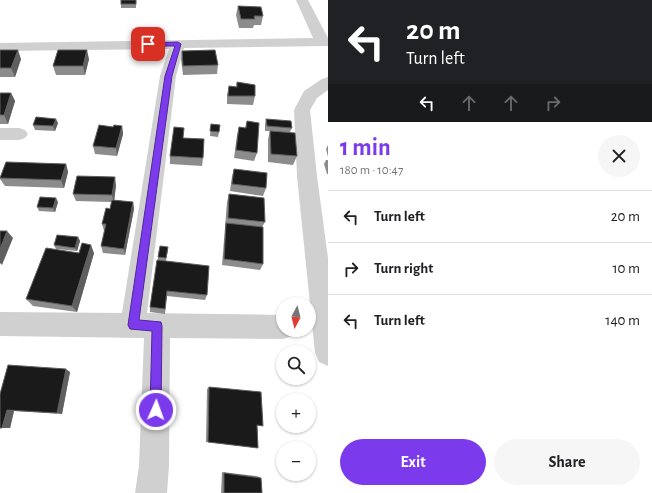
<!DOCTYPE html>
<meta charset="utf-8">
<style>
body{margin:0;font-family:"Alegreya Sans",sans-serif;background:#f6f6f6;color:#202124;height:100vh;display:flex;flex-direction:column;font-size:15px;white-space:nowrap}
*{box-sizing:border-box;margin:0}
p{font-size:13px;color:#757577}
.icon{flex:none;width:22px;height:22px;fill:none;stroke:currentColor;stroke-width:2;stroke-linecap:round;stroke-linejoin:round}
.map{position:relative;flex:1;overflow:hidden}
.details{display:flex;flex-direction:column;background:#fff;width:324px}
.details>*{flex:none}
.hud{background:#202124;color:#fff;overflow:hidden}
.needle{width:26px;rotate:187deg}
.controls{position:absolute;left:276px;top:297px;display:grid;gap:8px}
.controls a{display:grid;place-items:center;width:40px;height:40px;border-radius:50%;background:#fff;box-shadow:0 1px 3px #0004;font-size:20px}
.pin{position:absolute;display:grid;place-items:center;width:34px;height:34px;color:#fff;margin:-17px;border-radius:8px;box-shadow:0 2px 6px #0006}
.me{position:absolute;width:44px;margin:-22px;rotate:2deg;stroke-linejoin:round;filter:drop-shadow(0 0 3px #0008)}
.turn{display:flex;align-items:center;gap:14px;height:84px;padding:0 12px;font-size:18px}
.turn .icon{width:52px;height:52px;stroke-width:2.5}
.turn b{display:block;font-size:28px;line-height:34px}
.lanes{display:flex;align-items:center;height:38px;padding:0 12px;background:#0003;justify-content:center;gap:20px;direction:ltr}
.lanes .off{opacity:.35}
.round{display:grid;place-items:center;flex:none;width:42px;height:42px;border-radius:21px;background:#f6f6f6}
.head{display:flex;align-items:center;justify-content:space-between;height:68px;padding:0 12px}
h1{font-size:24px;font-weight:700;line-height:30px;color:#7c3aed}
.primary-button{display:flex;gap:8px;margin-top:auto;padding:8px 12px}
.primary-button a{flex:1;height:46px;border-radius:24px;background:#7c3aed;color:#fff;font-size:16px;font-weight:700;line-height:46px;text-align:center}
.primary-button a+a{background:#f6f6f6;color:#202124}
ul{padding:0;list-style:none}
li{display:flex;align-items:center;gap:12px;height:52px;padding:0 12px;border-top:1px solid #e0e0e0}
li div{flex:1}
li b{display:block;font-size:15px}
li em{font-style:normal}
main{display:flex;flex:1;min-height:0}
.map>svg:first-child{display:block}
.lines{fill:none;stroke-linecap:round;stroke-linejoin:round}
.minor{fill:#d0d0d0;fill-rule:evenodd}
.wall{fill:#8c8c8c}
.shaded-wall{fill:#5f5f5f}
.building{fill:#1a1a1a;stroke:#5f5f5f}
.route{fill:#7c3aed;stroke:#51269a}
</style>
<main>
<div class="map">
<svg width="328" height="493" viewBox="0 0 328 493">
<rect width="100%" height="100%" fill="#fff"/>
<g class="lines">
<g class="minor">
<polygon points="296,0 308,0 328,38 328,46 184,48 176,76 147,313 283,315 283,330 294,330 292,336 283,339 170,338 169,466 167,493 135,493 139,466 144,338 0,336 0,312 122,313 160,76 169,49 0,51 0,43 313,38"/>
<polygon points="328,77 328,90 317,98 310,110 317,176 328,258 328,366 319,362 315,353 297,176 294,110 304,91 322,79"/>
<polygon points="0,128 19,128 25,130 28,134 25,138 19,140 0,140"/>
</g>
</g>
<g class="wall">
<polygon points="136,0 136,8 121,8 121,4"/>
<polygon points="238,6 263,16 261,25 254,25 253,28 239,28 236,15"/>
<polygon points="0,50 21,59 15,77 0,77"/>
<polygon points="182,51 218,65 217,74 183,75 181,59"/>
<polygon points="89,59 85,75 56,75 53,66"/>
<polygon points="237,82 255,96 253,105 227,104 227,95 229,86 236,87"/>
<polygon points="0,93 11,93 15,101 8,124 0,124"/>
<polygon points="266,119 292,128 290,132 297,156 293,165 268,162 268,139 270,131 265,131 265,124"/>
<polygon points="247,121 257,153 254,161 234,158 237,135 239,127 245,128"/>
<polygon points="58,123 55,131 35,130 33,125"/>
<polygon points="211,124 219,132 218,137 210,136"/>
<polygon points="122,126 123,134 117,156 95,154 93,146 113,127"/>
<polygon points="183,138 203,158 202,166 170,164 170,156"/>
<polygon points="328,145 328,157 326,149"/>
<polygon points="326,160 328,160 328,174 327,174 324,164"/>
<polygon points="66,164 68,172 64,188 5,186 0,179 0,178"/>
<polygon points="234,169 266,188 263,196 230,191 232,176"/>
<polygon points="116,185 114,200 133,202 134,209 125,255 103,253 101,246 105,231 104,231 102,224 110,209 111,202 76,201 73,194"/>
<polygon points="229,194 265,222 262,227 263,264 260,270 222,265 227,202"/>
<polygon points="58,202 55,212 39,211 37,207"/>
<polygon points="78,237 80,241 77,251 56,249 54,245"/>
<polygon points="168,250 166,261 207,295 205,300 167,296 165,314 150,312 150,307 158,260 158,257"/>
<polygon points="79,253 94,253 77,312 33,306 26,299"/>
<polygon points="70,372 62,414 14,411 10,428 0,394"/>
<polygon points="209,387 263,426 257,426 258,448 206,442 207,389"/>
<polygon points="222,472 257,476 261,478 262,493 221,493"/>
</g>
<g class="shaded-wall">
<polygon points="18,50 21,59 15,77 11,68"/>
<polygon points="87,50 89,59 85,75 83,66"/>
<polygon points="11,93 15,101 8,124 4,115"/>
<polygon points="56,119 58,123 55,131 53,126"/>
<polygon points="122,126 123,134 117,156 116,148"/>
<polygon points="66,164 68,172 64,188 61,180"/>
<polygon points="115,177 116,185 114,203 112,195"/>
<polygon points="56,198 58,202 55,212 53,208"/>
<polygon points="133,202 134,209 125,255 124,249"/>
<polygon points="7,231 13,238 2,265 0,263 0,249"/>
<polygon points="78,237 80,241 77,251 75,248"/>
<polygon points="91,245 94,253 77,312 72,306"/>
<polygon points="66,369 70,372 62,414 57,413"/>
<polygon points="7,410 14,411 10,428 2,428"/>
</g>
<g class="building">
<rect x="121" y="0" width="15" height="4"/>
<polygon points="238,6 261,7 263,16 254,16 255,19 241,19"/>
<polygon points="0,50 18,50 11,68 0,68"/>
<polygon points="58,50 87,50 83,66 53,66"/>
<polygon points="215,50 218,65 183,66 182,51"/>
<polygon points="237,82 255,85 255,96 228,96 229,86 237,87"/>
<polygon points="0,93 11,93 4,115 0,115"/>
<polygon points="36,117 56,119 53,126 33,125"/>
<polygon points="266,119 291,121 292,128 267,126"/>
<polygon points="247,121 259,123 257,153 236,150 239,127 246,128"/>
<polygon points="211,124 220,125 219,132 210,131"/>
<polygon points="99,125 113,127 114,125 122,126 116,148 93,146"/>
<polygon points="174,127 184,128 183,138 204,139 203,158 170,156"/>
<polygon points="270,131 295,133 297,156 271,154"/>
<polygon points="6,162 66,164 61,180 0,178"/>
<polygon points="234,169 267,173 266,188 232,184"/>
<polygon points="77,176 115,177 112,195 73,194"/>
<polygon points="229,194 264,198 265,222 228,218"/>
<polygon points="40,197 56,198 53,208 37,207"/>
<polygon points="112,200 133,202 124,249 101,246 106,224 102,224 106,208 110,209"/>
<polygon points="226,223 263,227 263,264 224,259"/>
<polygon points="0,231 7,231 0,249"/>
<polygon points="57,235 78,237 75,248 54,245"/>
<polygon points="82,243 91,245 72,306 26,299 46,248 79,253"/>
<polygon points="160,246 168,247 166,258 158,257"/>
<polygon points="157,260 209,266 207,295 167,291 165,309 150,307"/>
<polygon points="8,365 66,369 57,413 7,410 2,428 0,428 0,394"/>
<polygon points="209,387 261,392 263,426 257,425 258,448 208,442"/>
<polygon points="224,473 261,478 262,493 224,493"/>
</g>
<polygon class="route" points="178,42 181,44 172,76 139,320 161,322 162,326 161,410 160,414 156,416 151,414 150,410 152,331 130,329 128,325 165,76 175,46 148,46 145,44 148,43"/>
</svg>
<div class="controls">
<a><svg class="needle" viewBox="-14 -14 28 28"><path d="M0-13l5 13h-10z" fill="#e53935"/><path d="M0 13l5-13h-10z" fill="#757577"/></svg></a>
<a><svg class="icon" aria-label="search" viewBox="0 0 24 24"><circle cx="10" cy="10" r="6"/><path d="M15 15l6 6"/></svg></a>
<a>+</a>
<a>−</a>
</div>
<div class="pin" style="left:148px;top:44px;background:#d93025"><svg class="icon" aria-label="arrive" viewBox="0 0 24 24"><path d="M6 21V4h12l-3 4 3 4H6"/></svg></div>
<svg class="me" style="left:156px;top:410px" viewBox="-20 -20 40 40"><circle r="17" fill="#7c3aed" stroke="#fff" stroke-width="3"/><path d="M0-11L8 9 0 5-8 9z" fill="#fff"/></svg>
</div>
<section class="details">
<div class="hud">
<div class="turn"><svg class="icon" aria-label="left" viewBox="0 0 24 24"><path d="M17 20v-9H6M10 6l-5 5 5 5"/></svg><div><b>20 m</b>Turn left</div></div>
<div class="lanes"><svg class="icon" aria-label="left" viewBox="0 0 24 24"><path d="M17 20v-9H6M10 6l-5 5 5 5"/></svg><svg class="icon off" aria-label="ahead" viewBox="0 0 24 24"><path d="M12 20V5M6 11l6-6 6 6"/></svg><svg class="icon off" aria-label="ahead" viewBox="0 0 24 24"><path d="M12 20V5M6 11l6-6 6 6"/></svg><svg class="icon off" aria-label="right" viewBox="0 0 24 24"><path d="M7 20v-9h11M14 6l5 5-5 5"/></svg></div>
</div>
<div class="head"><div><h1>1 min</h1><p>180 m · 10:47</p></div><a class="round"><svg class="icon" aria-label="close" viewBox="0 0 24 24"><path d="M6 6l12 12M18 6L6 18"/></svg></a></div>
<ul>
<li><svg class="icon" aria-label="left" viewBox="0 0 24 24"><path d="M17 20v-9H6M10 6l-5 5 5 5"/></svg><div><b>Turn left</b></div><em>20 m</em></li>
<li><svg class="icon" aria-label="right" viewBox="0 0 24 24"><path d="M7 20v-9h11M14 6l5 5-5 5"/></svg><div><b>Turn right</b></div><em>10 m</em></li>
<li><svg class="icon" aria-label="left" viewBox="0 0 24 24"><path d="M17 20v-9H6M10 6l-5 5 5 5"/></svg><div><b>Turn left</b></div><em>140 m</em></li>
</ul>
<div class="primary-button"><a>Exit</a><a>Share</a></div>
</section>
</main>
